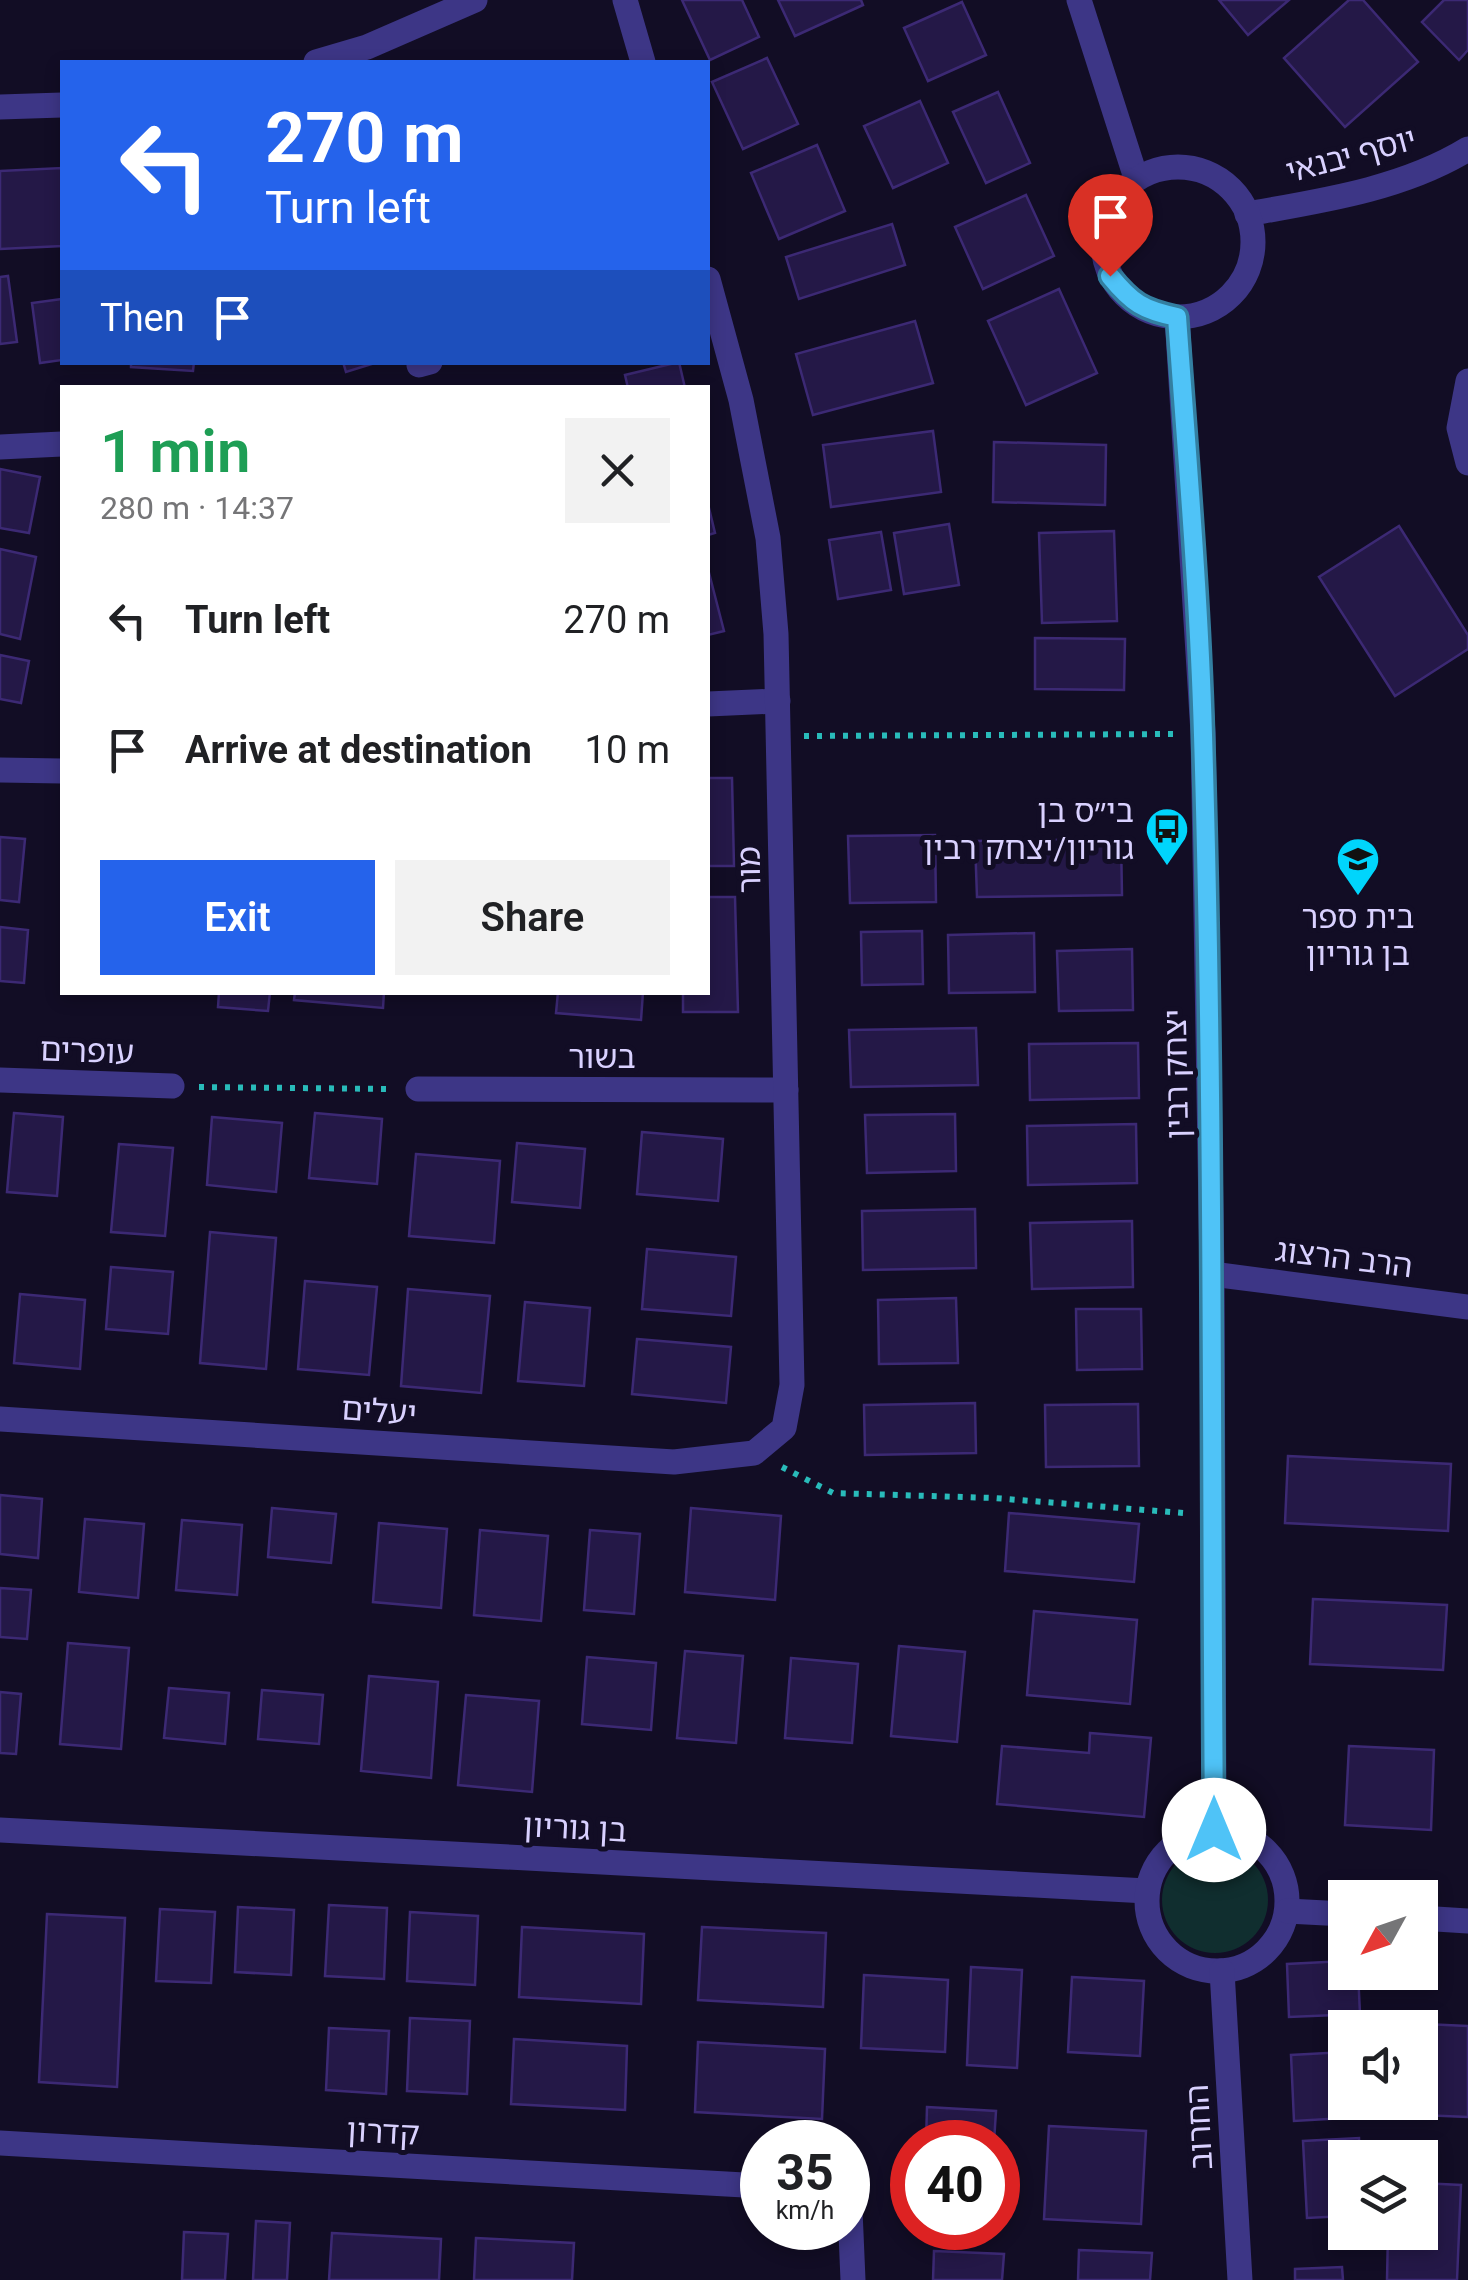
<!DOCTYPE html>
<meta charset="utf-8">
<style>
body{margin:0;font-family:Roboto,"Noto Sans Hebrew",sans-serif;background:#f2f2f2;color:#202124;height:100vh;display:flex;flex-direction:column;font-size:38px;white-space:nowrap}
*{box-sizing:border-box;margin:0}
p{font-size:32px;color:#757577}
.icon{flex:none;width:55px;height:55px;fill:none;stroke:currentColor;stroke-width:2;stroke-linecap:round;stroke-linejoin:round}
.map{position:relative;flex:1;overflow:hidden}
.sheet{position:absolute;left:60px;top:385px;width:650px;height:610px;display:flex;flex-direction:column;background:#fff;border-radius:0px;box-shadow:0 5px 15px #0003}
.sheet>*{flex:none}
.top-card{position:absolute;left:60px;top:60px;width:650px;height:305px;border-radius:0px;box-shadow:0 5px 15px #0003;background:#2563eb;color:#fff;overflow:hidden}
.needle{width:65px;rotate:230deg}
.controls{position:absolute;left:1328px;top:1880px;display:grid;gap:20px}
.controls a{display:grid;place-items:center;width:110px;height:110px;border-radius:0px;background:#fff;box-shadow:0 5px 15px #0003;font-size:50px}
.speed{position:absolute;left:740px;top:2120px;display:flex;gap:20px;font-size:50px;font-weight:700;text-align:center}
.speed>*{display:grid;place-content:center;width:130px;height:130px;border-radius:50%;background:#fff;box-shadow:0 5px 15px #0003;line-height:1}
.speed small{font-size:25px;font-weight:400}
.speed .limit{border:15px solid #d22;background:#fff;color:#111}
.pin{position:absolute;display:grid;place-items:center;width:85px;height:85px;color:#fff;margin:-102px -42px;border-radius:50% 50% 50% 0;rotate:-45deg;box-shadow:0 0 10px #0007}
.pin .icon{rotate:45deg}
.me{position:absolute;width:110px;margin:-55px;rotate:0deg;stroke-linejoin:round;filter:drop-shadow(0 0 8px #0008)}
.turn{display:flex;align-items:center;gap:35px;height:210px;padding:0 40px;font-size:45px}
.turn .icon{width:130px;height:130px;stroke-width:2.5}
.turn b{display:block;font-size:70px;line-height:85px}
.then{display:flex;align-items:center;height:95px;padding:0 40px;background:#0003;gap:20px;font-size:38px}
.round{display:grid;place-items:center;flex:none;width:105px;height:105px;border-radius:0px;background:#f2f2f2}
.headline{display:flex;align-items:center;justify-content:space-between;height:170px;padding:0 40px}
h1{font-size:60px;font-weight:600;line-height:75px;color:#1e9e55}
.button{display:flex;gap:20px;margin-top:auto;padding:20px 40px}
.button a{flex:1;height:115px;border-radius:0px;background:#2563eb;color:#fff;font-size:40px;font-weight:600;line-height:115px;text-align:center}
.button a+a{background:#f2f2f2;color:#202124}
ul{padding:0;list-style:none}
li{display:flex;align-items:center;gap:30px;height:130px;padding:0 40px}
li div{flex:1}
li b{display:block;font-size:38px}
li em{font-style:normal}
.map>svg:first-child{display:block}
.green{fill:#102e2f}
.building{fill:#241847;stroke:#3c2974;stroke-width:2.5}
.lines{fill:none;stroke-linecap:round;stroke-linejoin:round}
.path{stroke:#29bbba;stroke-width:6;stroke-dasharray:5 8;stroke-linecap:butt}
.minor{stroke:#3d3686;stroke-width:25}
.tertiary{stroke:#3d3686;stroke-width:25}
.route-casing{stroke:#337fa1;stroke-width:25}
.route{stroke:#4fc3f7;stroke-width:18}
.labels{text-anchor:middle;dominant-baseline:central;stroke-width:10;stroke-linejoin:round;paint-order:stroke}
.street-label{font-size:32px;fill:#d9d1ff;stroke:#120d25}
.poi-label{font-size:32px;fill:#d9d1ff;stroke:#120d25;text-anchor:end}
</style>
<div class="map">
<svg width="1468" height="2280" viewBox="0 0 1468 2280">
<rect width="100%" height="100%" fill="#120d25"/>
<circle class="green" cx="1215" cy="1900" r="53"/>
<g class="building">
<polygon points="682,0 742,0 759,37 710,60"/>
<polygon points="778,0 861,0 863,5 795,36"/>
<polygon points="1219,0 1289,0 1248,35"/>
<polygon points="1349,0 1363,0 1418,62 1345,127 1284,58"/>
<polygon points="1444,0 1468,0 1468,50 1459,60 1422,22"/>
<polygon points="962,2 986,55 928,81 904,28"/>
<polygon points="767,58 798,124 743,149 712,82"/>
<polygon points="998,92 1030,163 986,183 953,112"/>
<polygon points="920,101 948,163 893,188 864,126"/>
<polygon points="817,145 845,211 779,239 751,173"/>
<polygon points="62,168 62,246 0,249 0,171"/>
<polygon points="1026,195 1054,256 983,289 955,227"/>
<polygon points="892,224 905,265 799,299 786,257"/>
<polygon points="8,276 17,342 0,344 0,277"/>
<polygon points="1059,289 1097,373 1026,405 988,321"/>
<polygon points="62,299 62,360 40,363 32,303"/>
<polygon points="915,321 933,383 813,415 796,354"/>
<polygon points="131,362 194,362 193,371 131,367"/>
<polygon points="343,362 378,362 346,372"/>
<polygon points="679,362 685,388 628,388 625,375"/>
<polygon points="933,431 941,492 831,507 823,445"/>
<polygon points="994,442 1106,445 1105,505 993,502"/>
<polygon points="0,469 40,477 29,533 0,528"/>
<polygon points="708,504 715,533 708,535"/>
<polygon points="949,524 959,585 904,594 894,533"/>
<polygon points="1399,526 1468,635 1468,649 1395,696 1319,577"/>
<polygon points="1114,531 1117,621 1042,623 1039,533"/>
<polygon points="881,532 891,590 838,599 829,540"/>
<polygon points="0,549 36,557 20,639 0,634"/>
<polygon points="708,569 724,631 708,635"/>
<polygon points="1035,638 1125,639 1124,690 1035,689"/>
<polygon points="0,655 29,661 21,703 0,699"/>
<polygon points="708,778 732,778 734,866 708,866"/>
<polygon points="935,835 936,902 850,903 848,836"/>
<polygon points="0,837 25,839 19,902 0,900"/>
<polygon points="1121,839 1122,895 977,897 975,841"/>
<polygon points="708,897 735,897 738,1012 683,1012 683,992 708,992"/>
<polygon points="0,927 28,930 24,983 0,981"/>
<polygon points="922,931 923,984 862,985 861,932"/>
<polygon points="1034,933 1035,992 949,993 948,935"/>
<polygon points="1132,949 1133,1010 1059,1011 1057,951"/>
<polygon points="219,992 270,992 268,1011 218,1007"/>
<polygon points="295,992 384,992 383,1008 294,1000"/>
<polygon points="558,992 643,992 641,1020 556,1013"/>
<polygon points="976,1028 978,1085 851,1087 849,1030"/>
<polygon points="1138,1043 1139,1098 1030,1100 1029,1044"/>
<polygon points="14,1113 63,1117 57,1196 7,1192"/>
<polygon points="315,1113 382,1119 377,1184 309,1178"/>
<polygon points="955,1114 956,1171 867,1173 865,1115"/>
<polygon points="212,1117 282,1123 276,1192 207,1185"/>
<polygon points="1136,1124 1137,1183 1028,1185 1027,1126"/>
<polygon points="642,1132 723,1139 718,1201 637,1194"/>
<polygon points="517,1143 585,1149 580,1208 512,1202"/>
<polygon points="119,1144 173,1148 165,1236 111,1232"/>
<polygon points="416,1154 500,1161 494,1243 409,1236"/>
<polygon points="975,1209 976,1268 863,1270 862,1211"/>
<polygon points="1132,1221 1133,1287 1032,1289 1030,1223"/>
<polygon points="210,1232 276,1238 266,1369 200,1363"/>
<polygon points="647,1249 736,1257 731,1316 642,1309"/>
<polygon points="111,1267 173,1272 168,1334 106,1329"/>
<polygon points="305,1281 377,1287 369,1375 298,1369"/>
<polygon points="408,1289 490,1296 481,1393 401,1386"/>
<polygon points="20,1294 85,1300 80,1369 14,1363"/>
<polygon points="956,1298 958,1363 879,1364 878,1300"/>
<polygon points="525,1302 590,1308 584,1386 518,1381"/>
<polygon points="1076,1309 1141,1309 1142,1369 1077,1370"/>
<polygon points="637,1339 731,1347 726,1403 632,1394"/>
<polygon points="975,1403 976,1453 865,1455 864,1405"/>
<polygon points="1138,1404 1139,1466 1046,1467 1045,1405"/>
<polygon points="1288,1456 1451,1464 1448,1531 1285,1523"/>
<polygon points="0,1495 42,1499 38,1558 0,1554"/>
<polygon points="272,1508 336,1514 331,1563 268,1557"/>
<polygon points="691,1508 781,1516 775,1600 685,1592"/>
<polygon points="1009,1513 1139,1524 1134,1582 1005,1571"/>
<polygon points="85,1519 144,1524 138,1598 79,1592"/>
<polygon points="182,1520 242,1525 237,1595 176,1590"/>
<polygon points="379,1523 447,1529 441,1608 373,1602"/>
<polygon points="480,1530 548,1536 541,1621 474,1615"/>
<polygon points="590,1530 640,1534 634,1614 584,1610"/>
<polygon points="0,1588 31,1590 27,1639 0,1637"/>
<polygon points="1313,1599 1447,1605 1443,1670 1310,1664"/>
<polygon points="1034,1611 1137,1620 1130,1704 1027,1695"/>
<polygon points="68,1643 129,1648 121,1749 60,1744"/>
<polygon points="899,1646 965,1652 957,1742 891,1736"/>
<polygon points="685,1651 743,1656 736,1743 677,1738"/>
<polygon points="587,1657 656,1663 651,1730 582,1724"/>
<polygon points="791,1658 858,1664 852,1743 785,1738"/>
<polygon points="369,1676 438,1682 431,1778 361,1771"/>
<polygon points="169,1688 229,1693 225,1744 164,1738"/>
<polygon points="262,1690 323,1695 319,1744 258,1739"/>
<polygon points="0,1692 21,1694 16,1754 0,1753"/>
<polygon points="466,1695 539,1701 532,1792 458,1785"/>
<polygon points="1090,1733 1151,1738 1144,1817 997,1804 1002,1746 1089,1753"/>
<polygon points="1349,1746 1434,1750 1431,1830 1345,1825"/>
<polygon points="329,1905 387,1908 384,1979 325,1976"/>
<polygon points="238,1907 294,1910 291,1975 235,1972"/>
<polygon points="160,1909 215,1912 211,1983 156,1981"/>
<polygon points="410,1912 478,1916 475,1985 407,1981"/>
<polygon points="47,1914 125,1918 117,2087 39,2082"/>
<polygon points="522,1927 644,1934 641,2004 519,1997"/>
<polygon points="702,1927 826,1933 823,2007 698,2000"/>
<polygon points="1345,1961 1345,1972 1358,1972 1360,2014 1289,2017 1287,1964"/>
<polygon points="971,1967 1022,1970 1017,2068 967,2065"/>
<polygon points="864,1975 948,1980 945,2052 861,2048"/>
<polygon points="1072,1977 1144,1981 1140,2056 1068,2052"/>
<polygon points="410,2018 470,2021 467,2094 407,2091"/>
<polygon points="1402,2023 1468,2026 1468,2117 1398,2114 1399,2102 1420,2102 1420,2028 1402,2028"/>
<polygon points="329,2028 389,2031 386,2094 326,2090"/>
<polygon points="514,2039 627,2046 625,2110 511,2104"/>
<polygon points="698,2042 825,2049 822,2119 695,2112"/>
<polygon points="1345,2052 1345,2102 1361,2102 1362,2117 1294,2121 1291,2055"/>
<polygon points="927,2107 996,2111 994,2142 926,2142"/>
<polygon points="1049,2126 1146,2131 1141,2224 1044,2219"/>
<polygon points="1359,2138 1360,2158 1345,2158 1345,2216 1307,2218 1303,2141"/>
<polygon points="1420,2183 1461,2185 1457,2280 1387,2280 1388,2232 1420,2232"/>
<polygon points="256,2221 290,2223 287,2280 253,2280"/>
<polygon points="184,2232 228,2234 225,2280 182,2280"/>
<polygon points="332,2233 441,2239 439,2280 329,2280"/>
<polygon points="476,2238 574,2243 572,2280 474,2280"/>
<polygon points="1079,2250 1152,2253 1150,2280 1078,2280"/>
<polygon points="934,2251 1004,2254 1002,2280 933,2280"/>
<polygon points="1342,2267 1343,2280 1295,2280 1295,2269"/>
</g>
<g class="lines">
<g class="path">
<polyline points="804,736 1177,734"/>
<polyline points="199,1087 391,1089"/>
<polyline points="782,1467 833,1493 994,1498 1183,1513"/>
</g>
<g class="minor">
<polyline points="625,0 643,62"/>
<polyline points="316,62 367,47 475,0"/>
<polyline points="0,107 62,105"/>
<path d="M1247,214c74,-13 156,-25 221,-65"/>
<polyline points="419,365 430,362"/>
<polyline points="1468,381 1459,428 1468,463"/>
<polyline points="0,447 62,444"/>
<polyline points="708,704 778,701"/>
<polyline points="0,770 62,771"/>
<polyline points="0,1080 172,1086"/>
<polyline points="418,1089 786,1090"/>
<polyline points="1212,1274 1468,1307"/>
<polyline points="0,1419 674,1462 754,1453 784,1428 792,1385 776,634 768,538 741,400 708,279"/>
<polyline points="0,1830 1147,1891"/>
<polyline points="0,2143 762,2186"/>
<polyline points="848,2209 850,2210 853,2280"/>
</g>
<g class="tertiary">
<polyline points="1079,0 1136,178"/>
<circle cx="1178" cy="242" r="75"/>
<polyline points="1177,317 1203,733 1212,1274 1214,1830"/>
<circle cx="1217" cy="1901" r="70"/>
<polyline points="1287,1911 1345,1914"/>
<polyline points="1420,1918 1468,1921"/>
<polyline points="1222,1971 1240,2280"/>
</g>
</g>
<g class="lines">
<g class="route-casing">
<path id="route" d="M1110,276c22,27 33,34 67,41 10,139 22,278 26,418 11,365 8,730 11,1095"/>
</g>
<use href="#route" class="route"/>
</g>
<defs>
<g id="bus-pin" transform="scale(2.25)"><path d="M0 17L-7.5 6A9.5 9.5 0 1 1 7.5 6Z" fill="#00d5fc" stroke="#120d25"/><path d="M-5-6H5V4H4V6H2V4H-2V6H-4V4H-5ZM-3.5-4V0h7V-4ZM-3.5 1.2v1.5H-2V1.2ZM2 1.2v1.5H3.5V1.2Z" fill="#111"/></g>
<g id="school-pin" transform="scale(2.25)"><path d="M0 17L-7.5 6A9.5 9.5 0 1 1 7.5 6Z" fill="#00d5fc" stroke="#120d25"/><path d="M0-5L7-2L0 1L-7-2ZM-4 1L0 2.5L4 1V4Q0 6-4 4Z" fill="#111"/></g>
</defs>
<g fill-rule="evenodd">
<use href="#bus-pin" x="1167" y="829"/>
<use href="#school-pin" x="1358" y="859"/>
</g>
<g class="labels">
<g class="street-label">
<text transform="translate(1351 155) rotate(-15)">יוסף יבנאי</text>
<text transform="translate(749 870) rotate(-91)">מור</text>
<text transform="translate(87 1051) rotate(2)">עופרים</text>
<text x="602" y="1057">בשור</text>
<text transform="translate(1176 1074) rotate(-91)">יצחק רבין</text>
<text transform="translate(1344 1258) rotate(7)">הרב הרצוג</text>
<text transform="translate(379 1411) rotate(4)">יעלים</text>
<text transform="translate(575 1828) rotate(3)">בן גוריון</text>
<text transform="translate(1199 2127) rotate(-93)">החרוב</text>
<text transform="translate(383 2132) rotate(3)">קדרון</text>
</g>
<g class="poi-label">
<text x="1134" y="811">בי״ס בן<tspan x="1134" dy="37">גוריון/יצחק רבין</tspan></text>
<text x="1358" y="917" text-anchor="middle">בית ספר<tspan x="1358" dy="37">בן גוריון</tspan></text>
</g>
</g>
</svg>
<div class="controls">
<a><svg class="needle" viewBox="-14 -14 28 28"><path d="M0-13l5 13h-10z" fill="#e53935"/><path d="M0 13l5-13h-10z" fill="#757577"/></svg></a>
<a><svg class="icon" aria-label="sound" viewBox="0 0 24 24"><path d="M4 9h4l5-4v14l-5-4H4zM17 9q2 3 0 6"/></svg></a>
<a><svg class="icon" aria-label="layers" viewBox="0 0 24 24"><path d="M12 4l9 5-9 5-9-5zM3 14l9 5 9-5"/></svg></a>
</div>
<div class="speed"><div>35<small>km/h</small></div><div class="limit">40</div></div>
<div class="pin" style="left:1110px;top:276px;background:#d93025"><svg class="icon" aria-label="arrive" viewBox="0 0 24 24"><path d="M6 21V4h12l-3 4 3 4H6"/></svg></div>
<svg class="me" style="left:1214px;top:1830px" viewBox="-20 -20 40 40"><circle r="19" fill="#fff"/><path d="M0-13L10 11 0 6-10 11z" fill="#4fc3f7"/></svg>
<div class="top-card">
<div class="turn"><svg class="icon" aria-label="left" viewBox="0 0 24 24"><path d="M17 20v-9H6M10 6l-5 5 5 5"/></svg><div><b>270 m</b>Turn left</div></div>
<div class="then">Then<svg class="icon" aria-label="arrive" viewBox="0 0 24 24"><path d="M6 21V4h12l-3 4 3 4H6"/></svg></div>
</div>
<section class="sheet">
<div class="headline"><div><h1>1 min</h1><p>280 m · 14:37</p></div><a class="round"><svg class="icon" aria-label="close" viewBox="0 0 24 24"><path d="M6 6l12 12M18 6L6 18"/></svg></a></div>
<ul>
<li><svg class="icon" aria-label="left" viewBox="0 0 24 24"><path d="M17 20v-9H6M10 6l-5 5 5 5"/></svg><div><b>Turn left</b></div><em>270 m</em></li>
<li><svg class="icon" aria-label="arrive" viewBox="0 0 24 24"><path d="M6 21V4h12l-3 4 3 4H6"/></svg><div><b>Arrive at destination</b></div><em>10 m</em></li>
</ul>
<div class="button"><a>Exit</a><a>Share</a></div>
</section>
</div>
